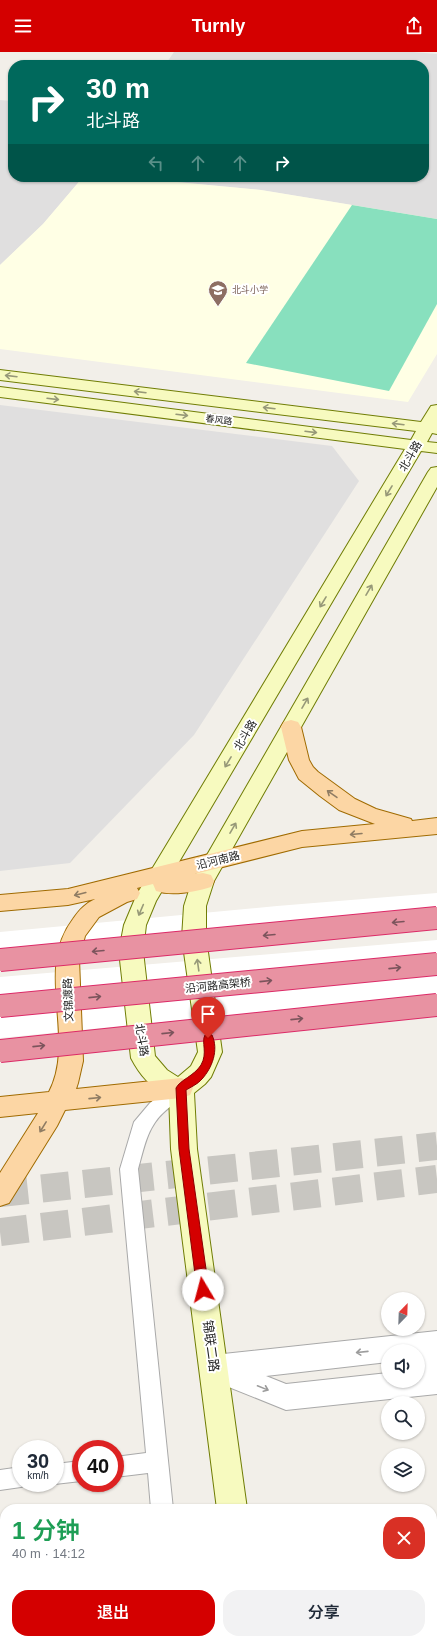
<!DOCTYPE html>
<html lang="zh">
<meta charset="utf-8">
<style>
body{margin:0;font-family:Arial,"Noto Sans SC",sans-serif;background:#f2f2f3;color:#1f2937;height:100vh;display:flex;flex-direction:column;font-size:15px;white-space:nowrap}
*{box-sizing:border-box;margin:0}
p{font-size:13px;color:#747a83}
.icon{flex:none;width:22px;height:22px;fill:none;stroke:currentColor;stroke-width:2;stroke-linecap:round;stroke-linejoin:round}
.map{position:relative;flex:1;overflow:hidden}
.details{position:absolute;left:0px;top:1452px;width:437px;height:140px;display:flex;flex-direction:column;background:#fff;border-radius:16px 16px 0 0;box-shadow:0 1px 3px #0004}
.details>*{flex:none}
.banner{position:absolute;left:8px;top:8px;width:421px;height:122px;border-radius:16px;box-shadow:0 1px 3px #0004;background:#00695c;color:#fff;overflow:hidden}
.needle{width:26px;rotate:23deg}
.tools{position:absolute;left:381px;top:1240px;display:grid;gap:8px}
.tools a{display:grid;place-items:center;width:44px;height:44px;border-radius:50%;background:#fff;box-shadow:0 1px 3px #0004;font-size:20px}
.speed{position:absolute;left:12px;top:1388px;display:flex;gap:8px;font-size:20px;font-weight:700;text-align:center}
.speed>*{display:grid;place-content:center;width:52px;height:52px;border-radius:50%;background:#fff;box-shadow:0 1px 3px #0004;line-height:1}
.speed small{font-size:10px;font-weight:400}
.speed .limit{border:6px solid #d22;background:#fff;color:#111}
.pin{position:absolute;display:grid;place-items:center;width:34px;height:34px;color:#fff;margin:-41px -17px;border-radius:50% 50% 50% 0;rotate:-45deg;box-shadow:0 0 4px #0007}
.pin .icon{rotate:45deg}
.me{position:absolute;width:44px;margin:-22px;rotate:352deg;stroke-linejoin:round;filter:drop-shadow(0 0 3px #0008)}
.turn{display:flex;align-items:center;gap:14px;height:84px;padding:0 12px;font-size:18px}
.turn .icon{width:52px;height:52px;stroke-width:2.5}
.turn b{display:block;font-size:28px;line-height:34px}
.lanes{display:flex;align-items:center;height:38px;padding:0 12px;background:#0003;justify-content:center;gap:20px;direction:ltr}
.lanes .off{opacity:.35}
.round{display:grid;place-items:center;flex:none;width:42px;height:42px;border-radius:16px;background:#f2f2f3}
.summary{display:flex;align-items:center;justify-content:space-between;height:68px;padding:0 12px}
h1{font-size:24px;font-weight:600;line-height:30px;color:#1e9e55}
.button{display:flex;gap:8px;margin-top:auto;padding:8px 12px}
.button a{flex:1;height:46px;border-radius:16px;background:#d40000;color:#fff;font-size:16px;font-weight:600;line-height:46px;text-align:center}
.button a+a{background:#f2f2f3;color:#1f2937}
header{display:flex;justify-content:space-between;align-items:center;height:52px;padding:0 12px;background:#d40000;color:#fff;font-size:18px;font-weight:600}
.map>svg:first-child{display:block}
.residential{fill:#e0dfdf}
.education{fill:#ffffe5}
.pitch{fill:#88e0be}
.pier{fill:#fff}
.lines{fill:none;stroke-linecap:round;stroke-linejoin:round}
.highway-tunnel{stroke:#c8c6c1;stroke-width:28;stroke-dasharray:28 14;stroke-linecap:butt}
.lane-casing{stroke:#a9a9a9;stroke-width:2}
.street-casing{stroke:#a9a9a9;stroke-width:2}
.secondary-casing{stroke:#707d05;stroke-width:2}
.primary-casing{stroke:#a06b00;stroke-width:2}
.lane{fill:#fff;fill-rule:evenodd}
.street{fill:#fff;fill-rule:evenodd}
.secondary{fill:#f7fabf;fill-rule:evenodd}
.primary{fill:#fcd6a4;fill-rule:evenodd}
.highway-bridge-casing{stroke:#dc2a67;stroke-width:24;stroke-linecap:butt}
.highway-bridge{stroke:#e892a2;stroke-width:22}
.oneway{stroke:#979978}
.oneway2{stroke:#8f7c63}
.oneway3{stroke:#7b545c}
.oneway4{stroke:#9c9c9c}
.route{fill:#d40000;stroke:#8a0000}
.labels{text-anchor:middle;dominant-baseline:central;stroke-width:4;stroke-linejoin:round;paint-order:stroke}
.far-education-label{font-size:9px;fill:#785e54;stroke:#fff;text-anchor:start}
.far-street-label{font-size:9px;fill:#222;stroke:#fff}
.street-label{font-size:11px;fill:#222;stroke:#fff}
.near-street-label{font-size:13px;fill:#222;stroke:#fff}
</style>
<header><svg class="icon" aria-label="menu" viewBox="0 0 24 24"><path d="M4 6h16M4 12h16M4 18h16"/></svg>Turnly<svg class="icon" aria-label="share" viewBox="0 0 24 24"><path d="M12 15V3M7 8l5-5 5 5M5 13v7h14v-7"/></svg></header>
<div class="map">
<svg width="437" height="1592" viewBox="0 0 437 1592">
<rect width="100%" height="100%" fill="#f2efe9"/>
<g class="residential">
<polygon points="174,0 413,0 437,2 437,167 261,138 124,125 424,125 424,13 165,13"/>
<polygon points="0,48 13,49 13,125 83,125 43,172 0,213"/>
<polygon points="0,353 332,394 359,429 194,683 70,811 0,819"/>
</g>
<polygon class="education" points="83,125 124,125 261,138 437,167 437,302 408,350 0,297 0,213 43,172"/>
<polygon class="pitch" points="352,153 437,167 437,252 389,339 246,311"/>
<g class="pier">
<polygon points="437,841 437,877 0,916 0,880 277,854"/>
<polygon points="437,888 437,943 0,986 0,925"/>
</g>
<g class="lines">
<g class="highway-tunnel">
<polyline points="0,1141 437,1094"/>
<polyline points="0,1180 437,1127"/>
</g>
<g class="lane-casing">
<g id="lane">
<path d="M181,1029l6,2 3,5c-6,11 -18,16 -27,25 -16,15 -19,35 -25,56l35,340h-22l-3,-36 -33,4v-20l31,-4 -26,-284 14,-47 16,-19 25,-20z"/>
<polygon points="415,1285 422,1287 437,1303 437,1327 430,1324 418,1311 418,1299 407,1299 405,1294 408,1287"/>
<polygon points="81,1409 81,1429 55,1432 51,1431 55,1431 55,1412"/>
<polygon points="21,1415 21,1431 29,1431 29,1432 21,1435 0,1438 0,1418"/>
<polygon points="163,1587 185,1587 187,1592 163,1592"/>
</g>
</g>
<g class="street-casing">
<polygon id="street" points="437,1279 437,1305 418,1307 418,1299 388,1299 388,1310 266,1324 286,1332 388,1321 388,1329 418,1329 418,1318 437,1316 437,1342 286,1358 204,1325 200,1316 204,1307 214,1303"/>
</g>
<g class="secondary-casing">
<g id="secondary">
<path d="M0,318l421,52 10,-16 6,-1v29l-5,-1 -5,9 10,1v10l-16,-2 -265,450 -10,24 -3,26 12,105 12,14 11,7 13,-11 7,-14 -16,-114 2,-32 8,-25 236,-409 3,-4 6,-1v20l-223,394 -8,25v32l16,114 -11,25 -6,7 -11,9 3,56 50,360h-30l-46,-360 -2,-55c-19,-6 -29,-19 -38,-36l-12,-107 5,-26 13,-31 268,-445 -405,-52v-10l411,53 5,-9 -416,-51z"/>
<rect x="234" y="1587" width="32" height="5"/>
</g>
</g>
<g class="primary-casing">
<path id="primary" d="M291,668l7,2 3,5 8,33 4,7 5,5 37,27 21,10 35,10 1,2 25,-3v16l-135,13 -107,27 8,-1 8,2 3,6 -3,6c-16,5 -39,9 -55,4l-3,-7 -16,4 3,5 -3,6 -10,3 -28,15 -14,19 -6,23 4,102 -5,22 -2,6 105,-11 9,3 3,7 -3,7 -9,3 -116,12 -8,16 -48,77 -9,3v-33l38,-60 -38,4v-20l49,-5c28,-54 -15,-122 24,-173 7,-10 12,-15 22,-20l-27,6 -68,6v-16l68,-6 234,-58 73,-7 -36,-14 -19,-14 -21,-17 -10,-19 -8,-33 3,-5z"/>
</g>
<use href="#lane" class="lane"/>
<use href="#street" class="street"/>
<use href="#secondary" class="secondary"/>
<use href="#primary" class="primary"/>
<g class="highway-bridge-casing">
<g id="highway-bridge">
<polyline points="0,908 437,866"/>
<polyline points="0,954 437,912"/>
<polyline points="0,999 437,953"/>
</g>
</g>
<use href="#highway-bridge" class="highway-bridge"/>
</g>
<defs><path id="oneway-shaft" d="M-6 0H5M1.5-3L5.5 0L1.5 3" fill="none" stroke-width="1.6" stroke-linecap="round" stroke-linejoin="round"/></defs>
<g class="oneway">
<use href="#oneway-shaft" transform="translate(11 324) rotate(-173)"/>
<use href="#oneway-shaft" transform="translate(140 340) rotate(-173)"/>
<use href="#oneway-shaft" transform="translate(53 347) rotate(7)"/>
<use href="#oneway-shaft" transform="translate(269 356) rotate(-173)"/>
<use href="#oneway-shaft" transform="translate(182 363) rotate(7)"/>
<use href="#oneway-shaft" transform="translate(398 372) rotate(-173)"/>
<use href="#oneway-shaft" transform="translate(311 380) rotate(7)"/>
<use href="#oneway-shaft" transform="translate(389 439) rotate(121)"/>
<use href="#oneway-shaft" transform="translate(369 538) rotate(-60)"/>
<use href="#oneway-shaft" transform="translate(323 550) rotate(121)"/>
<use href="#oneway-shaft" transform="translate(305 651) rotate(-60)"/>
<use href="#oneway-shaft" transform="translate(228 710) rotate(121)"/>
<use href="#oneway-shaft" transform="translate(233 776) rotate(-60)"/>
<use href="#oneway-shaft" transform="translate(141 858) rotate(113)"/>
<use href="#oneway-shaft" transform="translate(198 913) rotate(-98)"/>
</g>
<g class="oneway2">
<use href="#oneway-shaft" transform="translate(332 742) rotate(-145)"/>
<use href="#oneway-shaft" transform="translate(356 782) rotate(175)"/>
<use href="#oneway-shaft" transform="translate(80 842) rotate(166)"/>
<use href="#oneway-shaft" transform="translate(95 1046) rotate(-6)"/>
<use href="#oneway-shaft" transform="translate(43 1075) rotate(122)"/>
</g>
<g class="oneway3">
<use href="#oneway-shaft" transform="translate(398 870) rotate(175)"/>
<use href="#oneway-shaft" transform="translate(269 883) rotate(175)"/>
<use href="#oneway-shaft" transform="translate(98 899) rotate(175)"/>
<use href="#oneway-shaft" transform="translate(395 916) rotate(-6)"/>
<use href="#oneway-shaft" transform="translate(266 929) rotate(-6)"/>
<use href="#oneway-shaft" transform="translate(95 945) rotate(-6)"/>
<use href="#oneway-shaft" transform="translate(297 967) rotate(-6)"/>
<use href="#oneway-shaft" transform="translate(168 981) rotate(-6)"/>
<use href="#oneway-shaft" transform="translate(39 994) rotate(-6)"/>
</g>
<g class="oneway4">
<use href="#oneway-shaft" transform="translate(362 1300) rotate(174)"/>
<use href="#oneway-shaft" transform="translate(263 1336) rotate(22)"/>
</g>
<path class="route" d="M208,982l4,1c7,15 0,33 -10,44 -4,5 -11,8 -16,11l3,59 20,141 -2,3 -4,2 -4,-2 -2,-3 -18,-141 -3,-61c4,-8 18,-12 25,-23 7,-12 0,-23 4,-30z"/>
<defs>
<g id="school-pin" transform="scale(1)"><path d="M0 17L-7.5 6A9.5 9.5 0 1 1 7.5 6Z" fill="#8d6e63" stroke="#fff"/><path d="M0-5L7-2L0 1L-7-2ZM-4 1L0 2.5L4 1V4Q0 6-4 4Z" fill="#fff"/></g>
</defs>
<g fill-rule="evenodd">
<use href="#school-pin" x="218" y="238"/>
</g>
<g class="labels">
<g class="far-education-label">
<text x="232" y="238">北斗小学</text>
</g>
<g class="far-street-label">
<text transform="translate(219 368) rotate(7)">春风路</text>
</g>
<g class="street-label">
<text transform="translate(410 404) rotate(-59)">北斗路</text>
<text transform="translate(245 683) rotate(-59)">北斗路</text>
<text transform="translate(218 808) rotate(-14)">沿河南路</text>
<text transform="translate(218 933) rotate(-6)">沿河路高架桥</text>
<text transform="translate(68 948) rotate(-92)">文锦渡路</text>
<text transform="translate(142 988) rotate(81)">北斗路</text>
</g>
<g class="near-street-label">
<text transform="translate(211 1294) rotate(82)">锦联二路</text>
</g>
</g>
</svg>
<div class="tools">
<a><svg class="needle" viewBox="-14 -14 28 28"><path d="M0-13l5 13h-10z" fill="#e53935"/><path d="M0 13l5-13h-10z" fill="#747a83"/></svg></a>
<a><svg class="icon" aria-label="sound" viewBox="0 0 24 24"><path d="M4 9h4l5-4v14l-5-4H4zM17 9q2 3 0 6"/></svg></a>
<a><svg class="icon" aria-label="search" viewBox="0 0 24 24"><circle cx="10" cy="10" r="6"/><path d="M15 15l6 6"/></svg></a>
<a><svg class="icon" aria-label="layers" viewBox="0 0 24 24"><path d="M12 4l9 5-9 5-9-5zM3 14l9 5 9-5"/></svg></a>
</div>
<div class="speed"><div>30<small>km/h</small></div><div class="limit">40</div></div>
<div class="pin" style="left:208px;top:986px;background:#d93025"><svg class="icon" aria-label="arrive" viewBox="0 0 24 24"><path d="M6 21V4h12l-3 4 3 4H6"/></svg></div>
<svg class="me" style="left:203px;top:1238px" viewBox="-20 -20 40 40"><circle r="19" fill="#fff"/><path d="M0-13L10 11 0 6-10 11z" fill="#d40000"/></svg>
<div class="banner">
<div class="turn"><svg class="icon" aria-label="right" viewBox="0 0 24 24"><path d="M7 20v-9h11M14 6l5 5-5 5"/></svg><div><b>30 m</b>北斗路</div></div>
<div class="lanes"><svg class="icon off" aria-label="left" viewBox="0 0 24 24"><path d="M17 20v-9H6M10 6l-5 5 5 5"/></svg><svg class="icon off" aria-label="ahead" viewBox="0 0 24 24"><path d="M12 20V5M6 11l6-6 6 6"/></svg><svg class="icon off" aria-label="ahead" viewBox="0 0 24 24"><path d="M12 20V5M6 11l6-6 6 6"/></svg><svg class="icon" aria-label="right" viewBox="0 0 24 24"><path d="M7 20v-9h11M14 6l5 5-5 5"/></svg></div>
</div>
<section class="details">
<div class="summary"><div><h1>1 分钟</h1><p>40 m · 14:12</p></div><a class="round" style="background:#d93025;color:#fff"><svg class="icon" aria-label="close" viewBox="0 0 24 24"><path d="M6 6l12 12M18 6L6 18"/></svg></a></div>
<div class="button"><a>退出</a><a>分享</a></div>
</section>
</div>
